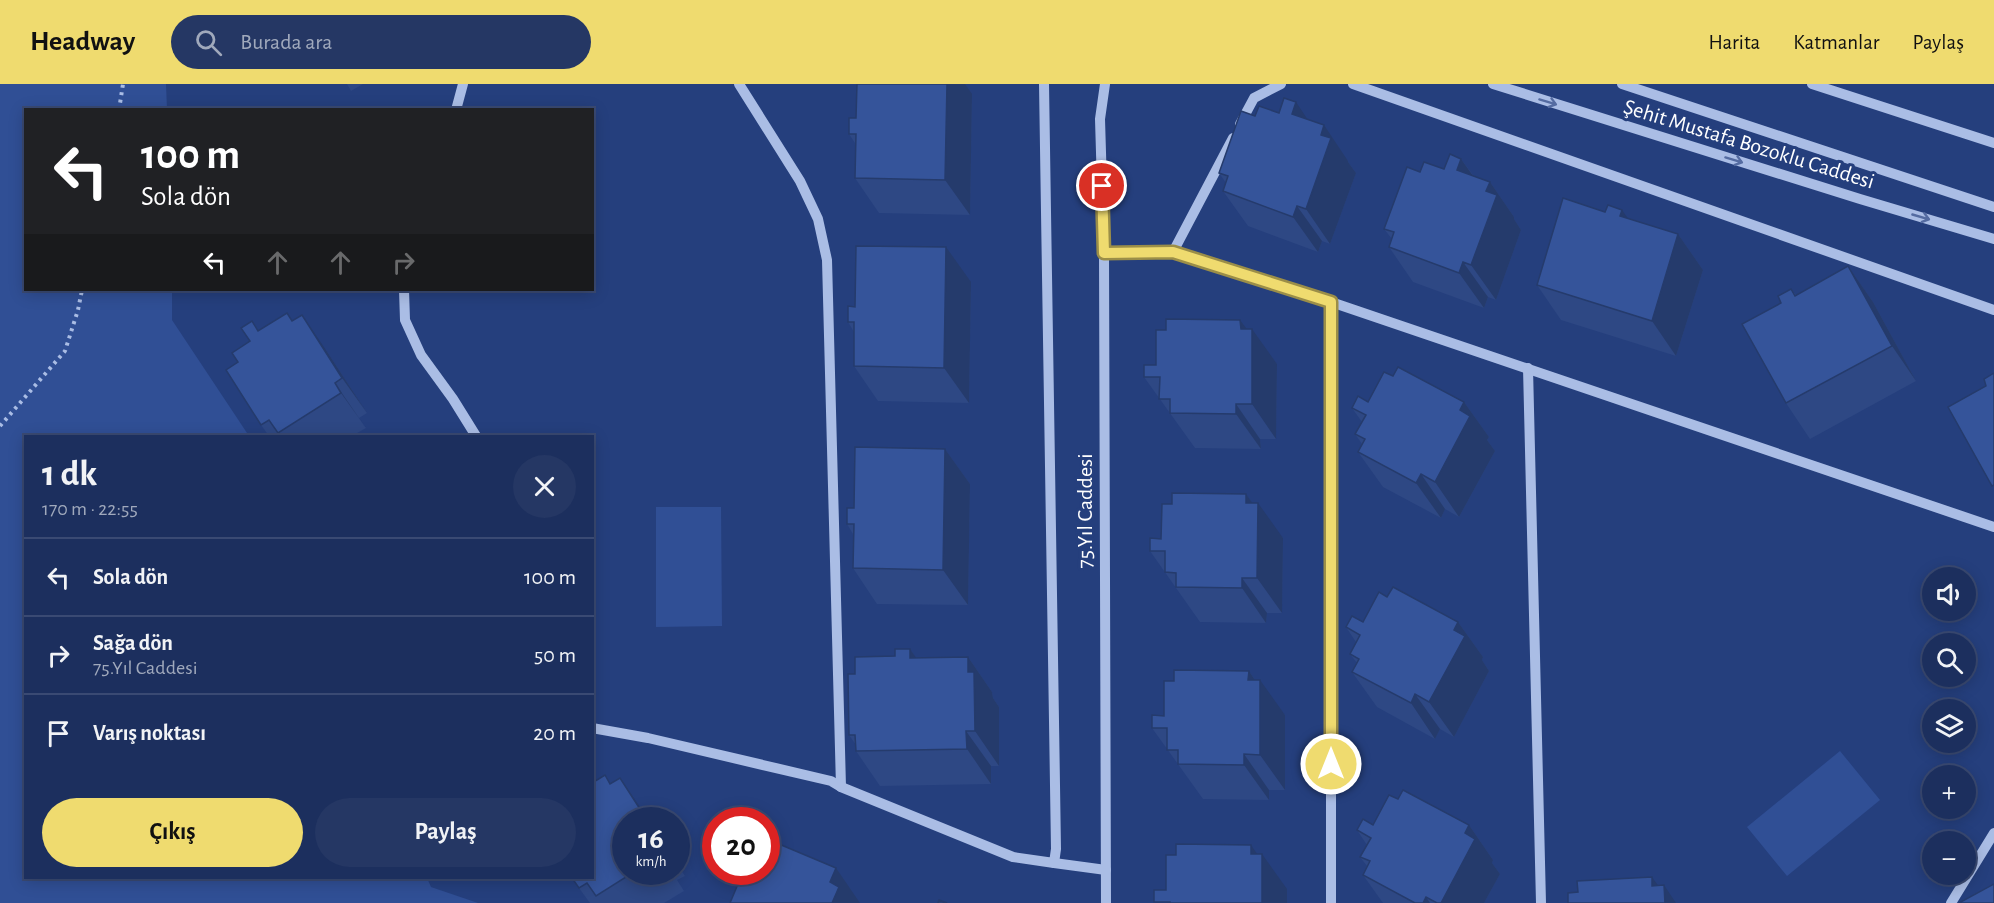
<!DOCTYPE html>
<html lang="tr">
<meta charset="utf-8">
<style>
body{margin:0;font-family:"Alegreya Sans",sans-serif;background:#253764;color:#f1f3f6;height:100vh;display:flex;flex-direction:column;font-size:22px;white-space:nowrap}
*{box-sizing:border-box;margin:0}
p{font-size:20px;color:#a0a9bc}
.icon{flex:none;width:33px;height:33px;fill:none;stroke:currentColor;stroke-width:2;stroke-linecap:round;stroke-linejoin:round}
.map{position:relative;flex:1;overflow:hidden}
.panel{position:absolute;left:24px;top:351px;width:570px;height:444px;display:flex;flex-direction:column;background:#1c2f5e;border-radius:0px;box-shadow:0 3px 15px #0003,0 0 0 2px #3a4a73}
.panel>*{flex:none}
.hud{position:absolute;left:24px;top:24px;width:570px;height:183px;border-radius:0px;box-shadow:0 3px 15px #0003,0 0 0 2px #3a4a73;background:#202124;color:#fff;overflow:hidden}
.controls{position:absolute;left:1922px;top:483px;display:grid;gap:12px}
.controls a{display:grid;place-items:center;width:54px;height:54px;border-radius:50%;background:#1c2f5e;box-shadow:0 3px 15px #0003,0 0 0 2px #3a4a73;font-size:30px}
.speed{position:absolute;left:612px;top:723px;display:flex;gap:12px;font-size:30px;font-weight:700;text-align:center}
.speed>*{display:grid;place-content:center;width:78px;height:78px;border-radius:50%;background:#1c2f5e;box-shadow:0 3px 15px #0003,0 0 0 2px #3a4a73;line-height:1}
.speed small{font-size:15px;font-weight:400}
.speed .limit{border:9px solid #d22;background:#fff;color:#111}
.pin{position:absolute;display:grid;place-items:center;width:51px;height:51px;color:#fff;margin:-26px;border:3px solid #fff;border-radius:50%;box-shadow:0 2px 6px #0007}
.me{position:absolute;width:66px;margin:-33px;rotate:0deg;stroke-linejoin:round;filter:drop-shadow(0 0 4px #0008)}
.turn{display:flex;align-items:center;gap:21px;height:126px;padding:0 18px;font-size:27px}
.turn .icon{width:78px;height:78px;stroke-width:2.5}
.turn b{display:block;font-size:42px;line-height:51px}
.lanes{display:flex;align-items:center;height:57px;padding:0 18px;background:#0003;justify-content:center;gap:30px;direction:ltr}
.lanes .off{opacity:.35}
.round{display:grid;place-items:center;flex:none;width:63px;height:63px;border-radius:32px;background:#253764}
.headline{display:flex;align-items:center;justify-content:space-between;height:102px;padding:0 18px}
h1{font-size:36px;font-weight:600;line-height:45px}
.primary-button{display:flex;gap:12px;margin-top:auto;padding:12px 18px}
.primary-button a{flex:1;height:69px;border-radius:36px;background:#efdb6f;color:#111;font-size:24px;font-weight:600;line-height:69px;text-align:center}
.primary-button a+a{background:#253764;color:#f1f3f6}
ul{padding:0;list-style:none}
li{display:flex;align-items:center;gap:18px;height:78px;padding:0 18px;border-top:2px solid #3a4a73}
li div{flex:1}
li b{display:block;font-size:22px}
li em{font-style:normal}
header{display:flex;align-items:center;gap:36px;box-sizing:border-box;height:84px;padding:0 30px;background:#efdb6f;color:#111}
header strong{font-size:28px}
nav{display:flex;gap:33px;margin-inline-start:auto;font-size:21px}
.search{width:420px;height:54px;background:#253764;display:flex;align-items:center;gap:15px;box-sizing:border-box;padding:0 21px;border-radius:33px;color:#a0a9bc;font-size:22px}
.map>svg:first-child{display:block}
.green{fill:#304f95}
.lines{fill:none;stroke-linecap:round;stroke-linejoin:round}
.path{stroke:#aabde5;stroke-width:4;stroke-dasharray:3 4.5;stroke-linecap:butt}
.minor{stroke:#aabde5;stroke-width:10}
.wall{fill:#2e4884}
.shaded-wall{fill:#253b6c}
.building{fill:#35549a;stroke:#253b6c;stroke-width:1.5}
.oneway{stroke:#546ba1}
.route-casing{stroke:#9b8e48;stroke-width:15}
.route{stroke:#efdb6f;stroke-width:10}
.labels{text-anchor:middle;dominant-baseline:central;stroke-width:6;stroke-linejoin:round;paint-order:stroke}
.street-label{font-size:22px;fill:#fff;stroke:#253f7d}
</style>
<header>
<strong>Headway</strong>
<div class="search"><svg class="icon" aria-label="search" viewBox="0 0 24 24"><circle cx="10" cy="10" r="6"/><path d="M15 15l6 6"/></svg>Burada ara</div>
<nav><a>Harita</a><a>Katmanlar</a><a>Paylaş</a></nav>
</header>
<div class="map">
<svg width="1994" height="819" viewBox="0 0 1994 819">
<rect width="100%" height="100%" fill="#253f7d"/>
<g class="green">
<polygon points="0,0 166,0 167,25 26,26 26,206 172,206 172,236 249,352 26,352 26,794 427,794 431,803 478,819 0,819"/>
<polygon points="656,423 721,423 722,542 656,543"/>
<polygon points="1840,667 1880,716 1787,792 1747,743"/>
</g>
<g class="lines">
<g class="path">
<polyline points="119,26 123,0"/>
<polyline points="0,342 65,267 78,226 82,206"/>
</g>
<g class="minor">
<polyline points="739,0 800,97 818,135 827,176 841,703"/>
<polyline points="1105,0 1100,35 1104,169 1106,819"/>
<polyline points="1353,0 1994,226"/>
<polyline points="1493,0 1860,115 1994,155"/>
<polyline points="1622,0 1994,123"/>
<polyline points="1812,0 1994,59"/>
<polyline points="456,26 463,0"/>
<polyline points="1240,40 1254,14 1281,0"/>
<polyline points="1173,168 1233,54"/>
<polyline points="1104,169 1173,168 1331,218 1331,819"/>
<polyline points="404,206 405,236 421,271 453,315 476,352"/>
<polyline points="1331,218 1994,443"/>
<polyline points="1528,284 1541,819"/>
<polyline points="592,644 648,654 831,697 841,703 1013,773 1054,779 1056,765 1044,0"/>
<polyline points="1054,779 1106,786"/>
<polyline points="1951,819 1994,749"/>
</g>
</g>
<g class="wall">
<polygon points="347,0 363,0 351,7"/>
<polygon points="972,10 970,131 879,129 855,94 855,59 849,50 856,34"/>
<polygon points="1279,29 1308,35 1348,77 1348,78 1356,89 1330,160 1322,157 1318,168 1248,142 1223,107 1226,99 1219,89 1255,32"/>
<polygon points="1461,75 1473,91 1490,98 1514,133 1514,135 1521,146 1496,216 1488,213 1484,224 1413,198 1389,163 1392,155 1384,145 1420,88 1444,85"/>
<polygon points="1629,135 1678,150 1703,186 1676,272 1561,236 1537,201"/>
<polygon points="1848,182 1873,218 1916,297 1810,355 1786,319 1781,219 1791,205 1796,211"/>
<polygon points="971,198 969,319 878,317 854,282 854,248 848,238 855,223"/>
<polygon points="252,237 259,247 293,237 326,266 367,329 359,334 366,344 352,352 269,352 261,341 238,278 250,257"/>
<polygon points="1247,245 1277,280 1276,355 1260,355 1261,365 1195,364 1144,293 1156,281 1166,246"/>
<polygon points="1368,318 1464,318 1489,353 1487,356 1495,367 1459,433 1445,425 1441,434 1383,403 1358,368 1362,360 1355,350 1362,338 1352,324"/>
<polygon points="945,365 970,400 968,521 877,520 853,484 853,450 847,440 854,424"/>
<polygon points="1246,410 1252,419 1283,454 1282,529 1267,529 1266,539 1200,538 1150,467 1161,455 1172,420"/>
<polygon points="1387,513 1458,538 1483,573 1482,576 1489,587 1454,653 1440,645 1435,655 1377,623 1352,588 1357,579 1350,570 1356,558 1346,543 1363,538"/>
<polygon points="910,565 915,573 968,573 992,608 993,614 999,623 999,682 991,682 991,700 880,702 856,667 856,661 849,651 855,590"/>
<polygon points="1249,587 1255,596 1285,631 1285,706 1269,706 1269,716 1203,715 1152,644 1164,632 1174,597"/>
<polygon points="610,699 644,729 649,736 626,736 626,788 676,788 676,779 685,792 677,796 684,807 664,819 590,819 579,804"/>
<polygon points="1398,715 1469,741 1493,776 1492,779 1500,790 1484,819 1383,819 1363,791 1367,782 1360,773 1367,761 1357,746 1373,741"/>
</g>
<g class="shaded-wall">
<polygon points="947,0 965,0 972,10 970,131 945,96"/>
<polygon points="1296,18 1320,54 1292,30"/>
<polygon points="1324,41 1348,77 1348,78 1356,89 1330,160 1306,125 1321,51"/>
<polygon points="1461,75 1486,110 1457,86"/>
<polygon points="1490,98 1514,133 1514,135 1521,146 1496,216 1471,181 1486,107"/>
<polygon points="1297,122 1322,157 1318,168 1293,133"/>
<polygon points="1622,126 1647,161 1620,132"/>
<polygon points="1678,150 1703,186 1676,272 1652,237"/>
<polygon points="946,163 971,198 969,319 944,284"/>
<polygon points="1463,178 1488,213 1484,224 1459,189"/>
<polygon points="1848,182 1873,218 1916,297 1892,262"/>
<polygon points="302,231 326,266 367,329 342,294"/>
<polygon points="1240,236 1252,252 1252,245 1277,280 1276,355 1252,320 1241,245"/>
<polygon points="335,299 359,334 366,344 341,309"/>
<polygon points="1464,318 1489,353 1487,356 1495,367 1459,433 1435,398 1460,326"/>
<polygon points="1236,320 1260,355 1261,365 1236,330"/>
<polygon points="945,365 970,400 968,521 943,486"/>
<polygon points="1421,390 1445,425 1441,434 1416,399"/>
<polygon points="1246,410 1258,427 1258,419 1283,454 1282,529 1257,494 1246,419"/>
<polygon points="1242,494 1267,529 1266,539 1242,504"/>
<polygon points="1458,538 1483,573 1482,576 1489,587 1454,653 1429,618 1454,546"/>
<polygon points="910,565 934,600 910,574"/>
<polygon points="968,573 992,608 993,614 999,623 999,682 975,647 968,588"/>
<polygon points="1249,587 1260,604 1260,596 1285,631 1285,706 1260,671 1248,596"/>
<polygon points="1415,610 1440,645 1435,655 1411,619"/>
<polygon points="966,647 991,682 991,700 967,665"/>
<polygon points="1244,670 1269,706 1269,716 1244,681"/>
<polygon points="620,694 644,729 649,736 647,736"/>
<polygon points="1469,741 1493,776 1492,779 1500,790 1484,819 1441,819 1465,749"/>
<polygon points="1251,761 1262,777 1262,770 1287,805 1287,819 1262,819 1251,770"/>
<polygon points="836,784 860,819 832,819 830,798"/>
<polygon points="1652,793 1665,811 1664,801 1676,819 1664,819 1652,802"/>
<polygon points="1426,813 1430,819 1423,819"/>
</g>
<g class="building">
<polygon points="857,0 947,0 945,96 855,94 856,50 849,50 849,34 856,34"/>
<polygon points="1284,14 1296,18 1292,30 1324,41 1321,51 1331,54 1306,125 1297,122 1293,133 1223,107 1228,92 1219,89 1241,27 1255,32 1259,22 1279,29"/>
<polygon points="1450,70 1461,75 1457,86 1490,98 1486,107 1497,111 1471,181 1463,178 1459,189 1389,163 1394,148 1384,145 1407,83 1420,88 1424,78 1444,85"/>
<polygon points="1563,114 1605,128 1608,121 1622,126 1620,132 1678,150 1652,237 1537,201"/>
<polygon points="856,162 946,163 944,284 854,282 854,238 848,238 848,222 855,223"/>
<polygon points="1848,182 1892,262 1786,319 1742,240 1781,219 1778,212 1791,205 1795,212"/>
<polygon points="287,229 292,237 302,231 342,294 335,299 341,309 278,349 269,336 261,341 226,286 238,278 232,269 250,257 241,244 252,237 258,247"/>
<polygon points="1166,235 1240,236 1241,245 1252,245 1252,320 1236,320 1236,330 1170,329 1170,315 1159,315 1160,293 1144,293 1144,281 1156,281 1156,246 1166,246"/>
<polygon points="1398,283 1464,318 1460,326 1470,332 1435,398 1421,390 1416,399 1358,368 1365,355 1355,350 1366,331 1352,324 1358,312 1368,318 1384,288 1393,292"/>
<polygon points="1994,289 1994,401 1992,402 1948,323 1986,302 1984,295"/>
<polygon points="855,363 945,365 943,486 853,484 854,440 847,440 847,424 854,424"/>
<polygon points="1172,409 1246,410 1246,419 1258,419 1257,494 1242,494 1242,504 1176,503 1176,489 1165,488 1165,467 1150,467 1150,454 1161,455 1162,420 1172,420"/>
<polygon points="1393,503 1458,538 1454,546 1465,552 1429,618 1415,610 1411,619 1352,588 1359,575 1350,570 1360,551 1346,543 1352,532 1363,538 1379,508 1387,513"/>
<polygon points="895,565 910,565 910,574 968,573 968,588 974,588 975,647 966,647 967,665 856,667 855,651 849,651 848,590 855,590 855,573 895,572"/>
<polygon points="1174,586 1249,587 1248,596 1260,596 1260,671 1244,670 1244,681 1178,680 1178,666 1167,666 1167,644 1152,644 1152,631 1164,632 1164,597 1174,597"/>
<polygon points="605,691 610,700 620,694 647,736 626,736 626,788 634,788 596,812 587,799 579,804 572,794 592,794 592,699"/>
<polygon points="1403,706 1469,741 1465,749 1475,755 1441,819 1437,819 1426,813 1423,819 1415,819 1363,791 1370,777 1360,773 1371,754 1357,746 1363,735 1373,741 1389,711 1398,715"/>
<polygon points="767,755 836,784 830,798 839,803 832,819 730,819 743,788 766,788"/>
<polygon points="1176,760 1251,761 1251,770 1262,770 1262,819 1170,819 1170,818 1154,818 1154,806 1166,806 1166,771 1176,771"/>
<polygon points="1652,793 1652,802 1664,801 1665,819 1568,819 1568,809 1578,808 1577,797"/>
<polygon points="1994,800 1994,819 1959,819"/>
<polygon points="939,816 947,819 938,819"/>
</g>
<defs><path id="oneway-shaft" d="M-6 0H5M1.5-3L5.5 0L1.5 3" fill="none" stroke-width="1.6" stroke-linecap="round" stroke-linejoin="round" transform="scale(1.5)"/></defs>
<g class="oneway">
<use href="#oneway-shaft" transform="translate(1548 18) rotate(17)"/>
<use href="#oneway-shaft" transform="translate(1734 76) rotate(17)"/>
<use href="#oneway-shaft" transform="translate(1921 133) rotate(16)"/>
</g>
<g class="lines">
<g class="route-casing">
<polyline id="route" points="1102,102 1104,169 1173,168 1331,218 1331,680"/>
</g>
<use href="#route" class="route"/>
</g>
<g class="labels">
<g class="street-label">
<text transform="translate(1749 60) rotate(17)">Şehit Mustafa Bozoklu Caddesi</text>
<text transform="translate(1085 427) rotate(-90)">75.Yıl Caddesi</text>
</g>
</g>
</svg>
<div class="controls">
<a><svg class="icon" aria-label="sound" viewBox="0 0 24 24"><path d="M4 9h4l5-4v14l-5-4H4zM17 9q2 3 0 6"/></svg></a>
<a><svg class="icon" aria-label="search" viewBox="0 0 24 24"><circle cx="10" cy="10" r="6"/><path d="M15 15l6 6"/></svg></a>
<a><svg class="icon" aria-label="layers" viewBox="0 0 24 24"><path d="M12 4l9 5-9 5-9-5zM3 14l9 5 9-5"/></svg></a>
<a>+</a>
<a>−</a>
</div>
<div class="speed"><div>16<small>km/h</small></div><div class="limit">20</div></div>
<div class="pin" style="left:1102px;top:102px;background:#d93025"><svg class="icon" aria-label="arrive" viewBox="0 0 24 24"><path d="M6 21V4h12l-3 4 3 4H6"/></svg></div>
<svg class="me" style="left:1331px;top:680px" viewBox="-20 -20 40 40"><circle r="17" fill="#efdb6f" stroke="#fff" stroke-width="3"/><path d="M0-11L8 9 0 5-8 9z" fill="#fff"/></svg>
<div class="hud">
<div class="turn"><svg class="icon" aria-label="left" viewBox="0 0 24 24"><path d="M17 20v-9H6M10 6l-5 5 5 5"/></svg><div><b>100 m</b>Sola dön</div></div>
<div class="lanes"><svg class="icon" aria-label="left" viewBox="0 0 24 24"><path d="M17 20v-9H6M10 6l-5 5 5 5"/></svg><svg class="icon off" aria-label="ahead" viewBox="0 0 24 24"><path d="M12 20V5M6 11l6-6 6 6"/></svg><svg class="icon off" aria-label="ahead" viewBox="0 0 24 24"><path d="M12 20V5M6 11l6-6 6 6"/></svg><svg class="icon off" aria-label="right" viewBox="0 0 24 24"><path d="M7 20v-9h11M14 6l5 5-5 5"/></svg></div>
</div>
<section class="panel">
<div class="headline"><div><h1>1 dk</h1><p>170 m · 22:55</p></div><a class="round"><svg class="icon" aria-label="close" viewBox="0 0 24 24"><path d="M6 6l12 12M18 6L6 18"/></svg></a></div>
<ul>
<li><svg class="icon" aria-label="left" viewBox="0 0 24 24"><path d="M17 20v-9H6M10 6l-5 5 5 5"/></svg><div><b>Sola dön</b></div><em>100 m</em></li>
<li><svg class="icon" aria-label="right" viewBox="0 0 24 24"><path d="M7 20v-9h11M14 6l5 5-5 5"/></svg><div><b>Sağa dön</b><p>75.Yıl Caddesi</p></div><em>50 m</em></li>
<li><svg class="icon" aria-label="arrive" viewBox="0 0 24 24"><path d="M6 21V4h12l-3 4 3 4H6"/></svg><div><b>Varış noktası</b></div><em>20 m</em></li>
</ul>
<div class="primary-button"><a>Çıkış</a><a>Paylaş</a></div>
</section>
</div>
